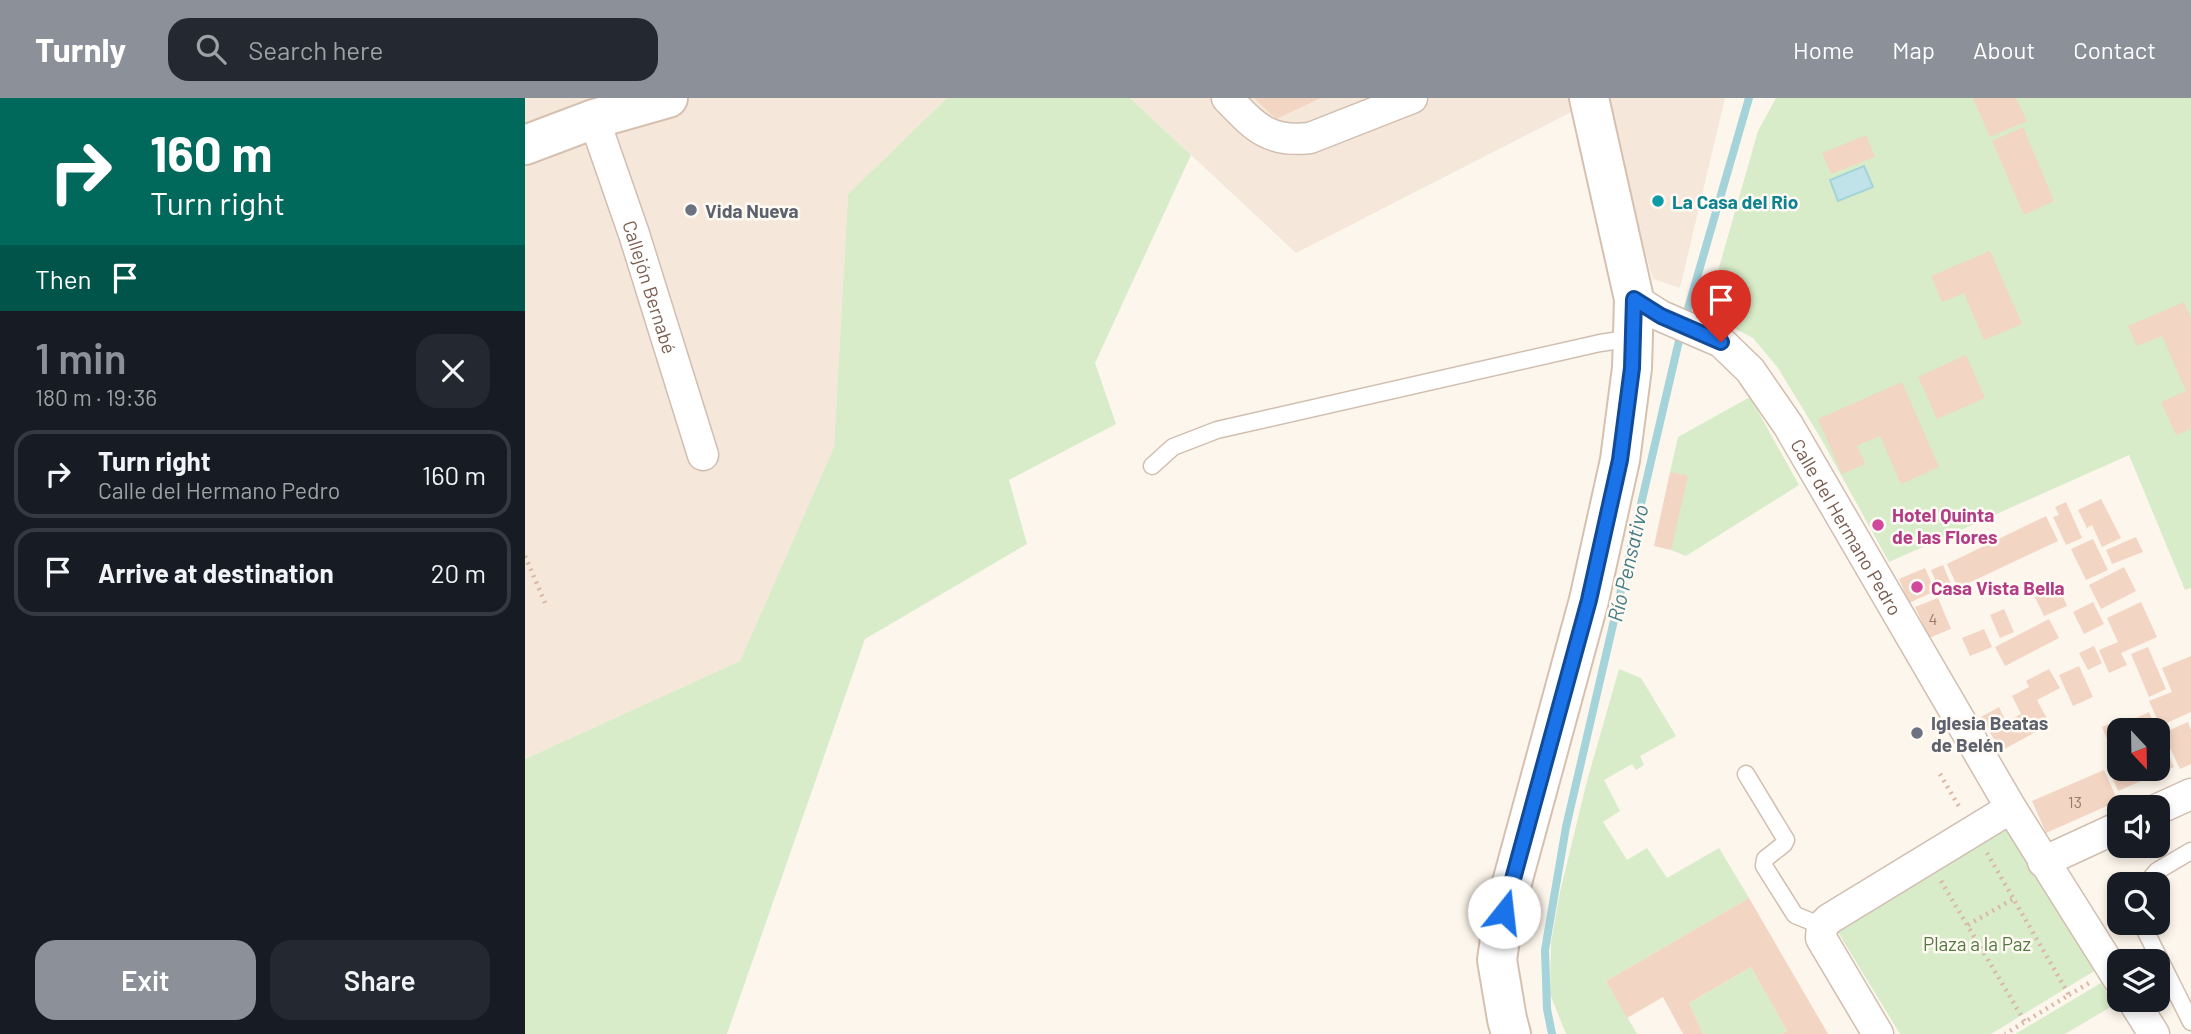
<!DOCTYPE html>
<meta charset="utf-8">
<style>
body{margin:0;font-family:Barlow,sans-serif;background:#242831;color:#f1f3f6;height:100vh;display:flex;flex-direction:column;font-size:26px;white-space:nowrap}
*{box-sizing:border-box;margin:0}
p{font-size:23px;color:#9ea1a6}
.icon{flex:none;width:38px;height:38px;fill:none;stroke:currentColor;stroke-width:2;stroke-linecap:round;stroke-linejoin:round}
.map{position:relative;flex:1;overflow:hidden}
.panel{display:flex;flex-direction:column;background:#171b24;width:525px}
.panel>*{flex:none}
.banner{background:#00695c;color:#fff;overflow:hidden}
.needle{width:46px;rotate:158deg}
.controls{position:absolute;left:1582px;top:620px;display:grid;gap:14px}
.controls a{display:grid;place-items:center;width:63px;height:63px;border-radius:14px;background:#171b24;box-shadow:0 4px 10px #0003;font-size:35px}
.pin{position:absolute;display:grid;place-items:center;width:60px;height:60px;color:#fff;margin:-72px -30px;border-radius:50% 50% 50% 0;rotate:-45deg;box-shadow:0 0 7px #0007}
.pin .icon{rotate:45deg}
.me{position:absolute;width:77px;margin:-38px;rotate:16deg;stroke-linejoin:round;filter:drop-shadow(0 0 5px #0008)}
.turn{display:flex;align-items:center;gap:24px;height:147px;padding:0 35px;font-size:32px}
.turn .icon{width:91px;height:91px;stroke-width:2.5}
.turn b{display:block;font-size:49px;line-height:60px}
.then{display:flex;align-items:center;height:66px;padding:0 35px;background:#0003;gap:14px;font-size:26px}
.round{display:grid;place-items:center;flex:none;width:74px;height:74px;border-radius:21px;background:#242831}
.overview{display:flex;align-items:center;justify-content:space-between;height:119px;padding:0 35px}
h1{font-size:42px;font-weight:600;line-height:52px;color:#8c9099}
.primary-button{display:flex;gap:14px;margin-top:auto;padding:14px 35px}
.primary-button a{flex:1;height:80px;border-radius:21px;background:#8c9099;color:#fff;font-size:28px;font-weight:600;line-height:80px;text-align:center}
.primary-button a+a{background:#242831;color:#f1f3f6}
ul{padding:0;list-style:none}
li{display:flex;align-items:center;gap:21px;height:88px;margin:0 14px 10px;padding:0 21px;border:4px solid #363941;border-radius:21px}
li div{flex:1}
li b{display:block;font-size:26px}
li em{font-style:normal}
header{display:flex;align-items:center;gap:42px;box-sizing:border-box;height:98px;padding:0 35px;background:#8c9099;color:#fff}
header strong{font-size:33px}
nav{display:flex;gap:38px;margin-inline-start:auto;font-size:24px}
.search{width:490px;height:63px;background:#242831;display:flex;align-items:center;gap:18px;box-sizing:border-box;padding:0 24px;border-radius:21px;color:#9ea1a6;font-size:26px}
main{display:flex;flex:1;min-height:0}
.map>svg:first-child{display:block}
.residential{fill:#f5e8da}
.green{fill:#d8ecc9}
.water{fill:#bfe3e8;stroke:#a5d3da;stroke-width:2}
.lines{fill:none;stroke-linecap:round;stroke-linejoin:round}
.stream{stroke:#a5d3da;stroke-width:8}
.building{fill:#f3d5c3}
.lane-casing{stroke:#d1beb0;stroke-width:19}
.street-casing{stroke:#d1beb0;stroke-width:33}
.secondary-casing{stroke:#d6c0b0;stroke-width:42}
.path{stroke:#d9b8a5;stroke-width:4.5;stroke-dasharray:2 5;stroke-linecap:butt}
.lane{stroke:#fff;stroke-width:16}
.street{stroke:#fff;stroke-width:30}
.secondary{stroke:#fff;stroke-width:38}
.route-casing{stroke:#114b97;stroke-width:18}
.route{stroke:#1a73e8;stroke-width:12}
.culture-dot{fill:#0f9aa8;stroke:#fffaf3;stroke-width:2.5}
.worship-dot{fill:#6b7280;stroke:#fffaf3;stroke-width:2.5}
.hotel-dot{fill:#d1479c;stroke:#fffaf3;stroke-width:2.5}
.labels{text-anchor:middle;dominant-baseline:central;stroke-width:5;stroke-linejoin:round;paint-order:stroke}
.number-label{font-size:16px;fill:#987a6a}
.culture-label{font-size:19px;font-weight:bold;fill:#0d838f;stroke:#fffaf3;text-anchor:start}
.worship-label{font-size:19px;font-weight:bold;fill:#5b616d;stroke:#fffaf3;text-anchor:start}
.street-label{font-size:19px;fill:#7a5c4d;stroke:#fffaf3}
.hotel-label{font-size:19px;font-weight:bold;fill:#b23c85;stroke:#fffaf3;text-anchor:start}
.park-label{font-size:19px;fill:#537a41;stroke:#fffaf3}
.water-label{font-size:21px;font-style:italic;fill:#437c86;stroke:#fffaf3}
</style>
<header>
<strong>Turnly</strong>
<div class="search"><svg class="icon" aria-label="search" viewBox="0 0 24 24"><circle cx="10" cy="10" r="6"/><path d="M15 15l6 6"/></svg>Search here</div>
<nav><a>Home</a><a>Map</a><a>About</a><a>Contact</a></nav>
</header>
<main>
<section class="panel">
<div class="banner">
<div class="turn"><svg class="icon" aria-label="right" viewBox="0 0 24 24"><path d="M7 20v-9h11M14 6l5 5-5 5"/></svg><div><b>160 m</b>Turn right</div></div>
<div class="then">Then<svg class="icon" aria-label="arrive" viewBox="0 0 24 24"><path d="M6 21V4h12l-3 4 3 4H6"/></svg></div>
</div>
<div class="overview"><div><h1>1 min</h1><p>180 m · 19:36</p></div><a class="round"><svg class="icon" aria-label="close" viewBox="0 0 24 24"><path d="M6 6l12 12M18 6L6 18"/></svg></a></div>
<ul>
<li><svg class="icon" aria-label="right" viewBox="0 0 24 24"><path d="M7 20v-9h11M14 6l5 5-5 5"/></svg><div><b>Turn right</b><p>Calle del Hermano Pedro</p></div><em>160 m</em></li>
<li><svg class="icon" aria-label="arrive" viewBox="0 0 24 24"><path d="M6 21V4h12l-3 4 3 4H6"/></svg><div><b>Arrive at destination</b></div><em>20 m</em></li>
</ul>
<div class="primary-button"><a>Exit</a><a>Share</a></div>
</section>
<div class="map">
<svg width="1666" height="936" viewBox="0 0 1666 936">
<rect width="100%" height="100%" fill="#fdf6ec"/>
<g class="residential">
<polygon points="0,0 422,0 323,96 309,349 215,563 0,661"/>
<polygon points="605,0 1059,0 1060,7 771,155"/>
<polygon points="1074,0 1200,0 1155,190 1128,181"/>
</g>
<g class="green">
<polygon points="422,0 605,0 666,57 570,265 591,326 484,382 502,446 340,541 202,936 0,936 0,661 215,563 309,349 323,96"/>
<polygon points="1251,0 1666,0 1666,490 1660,492 1604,357 1364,464 1295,339 1253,270 1228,240 1181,215 1233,33"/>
<polygon points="1225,299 1274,387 1161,458 1146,452 1145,374 1153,339"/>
<polygon points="1094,571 1116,580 1151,638 1115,658 1119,667 1111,672 1107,666 1079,682 1095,713 1078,724 1102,762 1122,750 1142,780 1194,750 1224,800 1081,883 1112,936 1041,936 1025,896 1026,845 1035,794 1062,683"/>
<polygon points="1482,727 1571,872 1466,936 1375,936 1311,831"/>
<polygon points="1226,869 1262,933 1257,936 1178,936 1164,905"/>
<polygon points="1576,885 1589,907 1540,936 1490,936"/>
</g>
<polygon class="water" points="1339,68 1348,89 1313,103 1305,82"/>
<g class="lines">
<g class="stream">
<polyline points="1160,221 1224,0"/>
<polyline points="1027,936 1022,911 1020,852 1041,729 1156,234"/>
</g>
</g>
<g class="building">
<polygon points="729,0 796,0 751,21"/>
<polygon points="1448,0 1491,0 1502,23 1465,39"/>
<polygon points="1498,29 1529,103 1499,117 1467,43"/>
<polygon points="1341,37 1350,59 1306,76 1297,55"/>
<polygon points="1465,153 1497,226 1459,242 1439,195 1417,204 1406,178"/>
<polygon points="1659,204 1666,220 1666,331 1651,337 1636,304 1661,293 1637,238 1612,248 1603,228"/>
<polygon points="1441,257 1460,300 1412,321 1393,279"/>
<polygon points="1377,284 1414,369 1376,386 1355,338 1332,348 1340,366 1317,376 1293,321"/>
<polygon points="1145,374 1163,378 1146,452 1129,448"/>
<polygon points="1576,401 1596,440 1577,449 1567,427 1562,430 1553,412"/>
<polygon points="1541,404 1557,440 1541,447 1528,419 1534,417 1530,409"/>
<polygon points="1521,418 1533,443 1433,490 1422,466"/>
<polygon points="1611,439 1618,454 1587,466 1581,452"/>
<polygon points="1568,441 1583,472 1561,482 1546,451"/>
<polygon points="1418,467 1426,486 1414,491 1406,472"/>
<polygon points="1599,469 1611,493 1576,511 1564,487"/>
<polygon points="1400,470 1410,493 1384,505 1374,481"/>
<polygon points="1534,489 1542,508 1519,518 1510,499"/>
<polygon points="1413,500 1426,531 1404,540 1390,509"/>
<polygon points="1568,504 1579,526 1559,536 1548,514"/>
<polygon points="1616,504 1632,539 1596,555 1602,567 1584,575 1574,552 1593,544 1582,520"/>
<polygon points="1479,511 1489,534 1475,540 1465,517"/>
<polygon points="1524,521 1534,540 1480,568 1470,549"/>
<polygon points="1459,531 1467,549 1445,558 1437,540"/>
<polygon points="1569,548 1577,565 1563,572 1554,555"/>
<polygon points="1623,549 1641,591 1624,599 1606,556"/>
<polygon points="1666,558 1666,614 1635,628 1624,603 1647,594 1637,570"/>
<polygon points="1554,568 1568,599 1548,608 1534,577"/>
<polygon points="1524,571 1535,590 1512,602 1525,626 1476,653 1456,619 1474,609 1481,624 1496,616 1487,598 1504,589 1501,583"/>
<polygon points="1624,614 1632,632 1594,632 1594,649 1587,653 1577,629 1594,622 1596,627"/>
<polygon points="1663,624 1666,632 1666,666 1655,671 1638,635"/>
<polygon points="1633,633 1649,669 1621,681 1616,670 1633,670"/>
<polygon points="1603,670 1610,670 1616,683 1593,693 1586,677"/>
<polygon points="1579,672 1593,703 1521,735 1507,703"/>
<polygon points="1224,800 1303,936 1257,936 1262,933 1226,869 1164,905 1178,936 1158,936 1138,899 1102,920 1081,883"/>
</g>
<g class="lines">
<g class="lane-casing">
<g id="lane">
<polyline points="627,368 648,349 692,332 1075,245 1108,240"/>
<polyline points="1221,676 1261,742 1259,746 1240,761 1239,768 1270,817 1297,828"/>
<polyline points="1621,786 1632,773 1666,753"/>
<polyline points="1616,824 1666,924"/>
</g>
</g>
<g class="street-casing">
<g id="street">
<path d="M702,0c27,28 41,45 83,40l102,-40"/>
<path id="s1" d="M69,21l40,115 69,221"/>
<path id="s2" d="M1109,201l27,17 60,26 29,28 38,55 223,383 108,172"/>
<polyline points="1633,711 1666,696"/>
<polyline points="1518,764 1594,729"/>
<polyline points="1607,901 1629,936"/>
<polyline points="1353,936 1296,840 1297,828 1304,821 1486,710"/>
</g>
</g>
<g class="secondary-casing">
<g id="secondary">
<polyline points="0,47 69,21 143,0"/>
<polyline points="986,936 982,921 972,862 979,814 1064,502 1095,362 1107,270 1109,201 1064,0"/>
</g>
</g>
<g class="path">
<polyline points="0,458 21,507"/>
<polyline points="1415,676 1436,712"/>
<polyline points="1462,755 1544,897 1480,936"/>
<polyline points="1416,783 1500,924"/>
<polyline points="1443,827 1488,801"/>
<polyline points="1544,897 1564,885"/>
</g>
<use href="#lane" class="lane"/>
<use href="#street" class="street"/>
<use href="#secondary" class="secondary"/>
</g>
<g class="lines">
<g class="route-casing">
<polyline id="route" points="979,814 1064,502 1095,362 1107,270 1109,201 1136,218 1196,244"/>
</g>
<use href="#route" class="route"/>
</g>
<circle class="culture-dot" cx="1133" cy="103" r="7"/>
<g class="worship-dot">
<circle cx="166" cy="112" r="7"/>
<circle cx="1392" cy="635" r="7"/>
</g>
<g class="hotel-dot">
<circle cx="1353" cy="427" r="7"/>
<circle cx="1392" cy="489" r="7"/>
</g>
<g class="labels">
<g class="number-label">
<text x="1408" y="520">4</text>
<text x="1550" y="703">13</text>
</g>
<g class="culture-label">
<text x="1147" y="103">La Casa del Rio</text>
</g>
<g class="worship-label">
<text x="180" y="112">Vida Nueva</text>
<text x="1406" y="624">Iglesia Beatas<tspan x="1406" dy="22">de Belén</tspan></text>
</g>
<g class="street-label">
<text stroke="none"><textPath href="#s1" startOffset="177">Callejón Bernabé</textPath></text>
<text stroke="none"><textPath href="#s2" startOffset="322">Calle del Hermano Pedro</textPath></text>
</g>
<g class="hotel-label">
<text x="1367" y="416">Hotel Quinta<tspan x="1367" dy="22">de las Flores</tspan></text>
<text x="1406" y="489">Casa Vista Bella</text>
</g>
<g class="park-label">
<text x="1452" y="845">Plaza a la Paz</text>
</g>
<g class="water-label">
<text transform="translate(1102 465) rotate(-77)">Río Pensativo</text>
</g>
</g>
</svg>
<div class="controls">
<a><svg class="needle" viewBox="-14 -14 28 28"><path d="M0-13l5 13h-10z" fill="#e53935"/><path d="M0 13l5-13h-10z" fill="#9ea1a6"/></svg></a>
<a><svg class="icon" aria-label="sound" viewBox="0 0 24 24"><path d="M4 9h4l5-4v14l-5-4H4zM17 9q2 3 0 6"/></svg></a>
<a><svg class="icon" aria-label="search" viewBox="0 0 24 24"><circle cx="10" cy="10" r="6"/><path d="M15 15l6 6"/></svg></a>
<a><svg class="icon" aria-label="layers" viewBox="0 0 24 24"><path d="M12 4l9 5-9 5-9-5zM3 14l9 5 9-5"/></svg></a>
</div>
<div class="pin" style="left:1196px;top:244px;background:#d93025"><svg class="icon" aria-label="arrive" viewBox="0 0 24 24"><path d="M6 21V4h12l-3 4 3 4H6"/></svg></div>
<svg class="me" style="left:979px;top:814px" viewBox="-20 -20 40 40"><circle r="19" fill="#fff"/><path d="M0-13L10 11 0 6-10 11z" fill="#1a73e8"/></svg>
</div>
</main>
